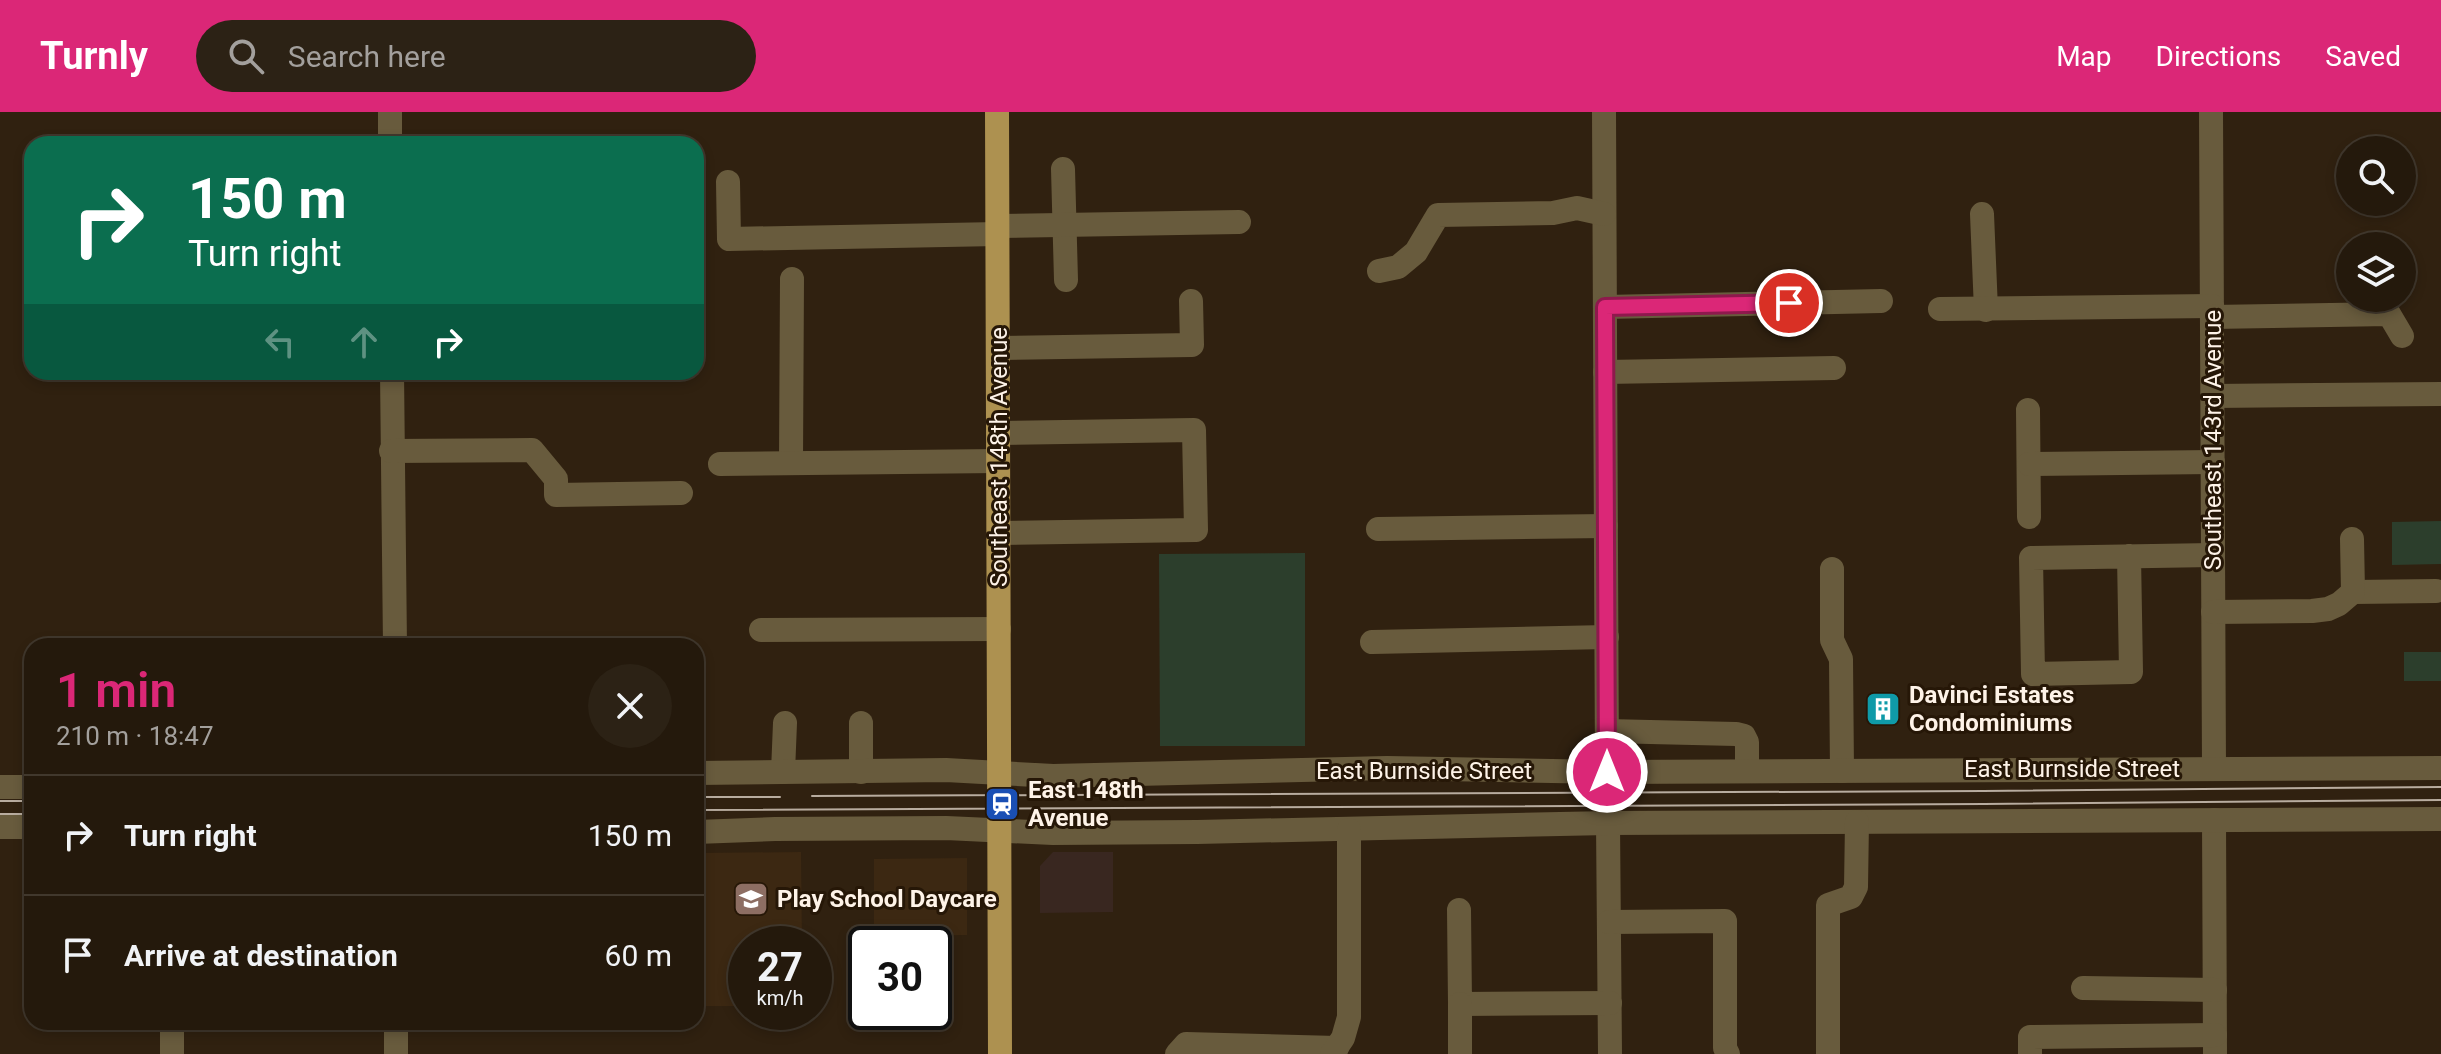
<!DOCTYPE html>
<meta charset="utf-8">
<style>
body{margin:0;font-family:Roboto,sans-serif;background:#2c2215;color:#f1f3f6;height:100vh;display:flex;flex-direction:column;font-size:30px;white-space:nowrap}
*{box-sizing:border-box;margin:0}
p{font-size:26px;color:#a3a09d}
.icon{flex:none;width:44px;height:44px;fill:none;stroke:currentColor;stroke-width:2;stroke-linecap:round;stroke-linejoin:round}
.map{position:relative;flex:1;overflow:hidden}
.panel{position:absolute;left:24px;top:526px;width:680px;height:392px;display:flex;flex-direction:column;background:#24190c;border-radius:24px;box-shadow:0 4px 12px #0003,0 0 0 2px #41382d}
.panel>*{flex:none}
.guide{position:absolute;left:24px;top:24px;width:680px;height:244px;border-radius:24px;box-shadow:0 4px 12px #0003,0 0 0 2px #41382d;background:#0b6e4f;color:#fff;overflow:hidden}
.tools{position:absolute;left:2336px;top:24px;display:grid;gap:16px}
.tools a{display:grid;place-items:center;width:80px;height:80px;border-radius:50%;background:#24190c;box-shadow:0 4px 12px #0003,0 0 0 2px #41382d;font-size:40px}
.speed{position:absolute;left:728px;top:814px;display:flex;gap:16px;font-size:40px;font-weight:700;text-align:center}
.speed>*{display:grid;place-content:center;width:104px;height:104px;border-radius:50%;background:#24190c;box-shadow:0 4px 12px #0003,0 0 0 2px #41382d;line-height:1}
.speed small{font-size:20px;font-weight:400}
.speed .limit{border:4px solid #111;border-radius:12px;background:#fff;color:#111}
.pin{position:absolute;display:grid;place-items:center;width:68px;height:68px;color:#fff;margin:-34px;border:4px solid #fff;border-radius:50%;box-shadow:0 2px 8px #0007}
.me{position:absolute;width:88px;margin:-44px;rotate:0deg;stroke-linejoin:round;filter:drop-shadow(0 0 6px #0008)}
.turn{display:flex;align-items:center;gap:28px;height:168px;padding:0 32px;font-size:36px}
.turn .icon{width:104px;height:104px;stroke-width:2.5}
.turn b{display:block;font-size:56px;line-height:68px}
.lanes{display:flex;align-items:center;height:76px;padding:0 32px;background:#0003;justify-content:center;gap:40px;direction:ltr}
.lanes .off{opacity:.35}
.round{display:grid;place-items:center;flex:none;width:84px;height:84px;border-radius:42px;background:#2c2215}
.overview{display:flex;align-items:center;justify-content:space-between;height:136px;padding:0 32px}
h1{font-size:48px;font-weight:600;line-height:60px;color:#db2777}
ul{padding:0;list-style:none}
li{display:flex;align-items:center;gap:24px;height:120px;padding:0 32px;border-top:2px solid #41382d}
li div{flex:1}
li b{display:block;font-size:30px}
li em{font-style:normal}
header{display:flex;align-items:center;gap:48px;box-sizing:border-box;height:112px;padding:0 40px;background:#db2777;color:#fff}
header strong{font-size:38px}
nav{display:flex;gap:44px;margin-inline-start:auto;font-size:28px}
.search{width:560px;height:72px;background:#2c2215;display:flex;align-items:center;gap:20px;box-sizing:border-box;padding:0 28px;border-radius:44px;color:#a3a09d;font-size:30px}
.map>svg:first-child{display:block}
.built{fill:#3c2812}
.industrial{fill:#392720}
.green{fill:#2c3e2c}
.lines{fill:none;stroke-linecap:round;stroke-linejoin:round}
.minor{stroke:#685b3d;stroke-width:24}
.major{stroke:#ad9150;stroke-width:24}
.tram{stroke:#b8ac9f;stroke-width:2}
.route-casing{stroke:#8e194d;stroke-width:20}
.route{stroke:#db2777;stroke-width:14}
.labels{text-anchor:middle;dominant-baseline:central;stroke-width:6;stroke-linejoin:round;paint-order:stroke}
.street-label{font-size:24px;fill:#fef3e8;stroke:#261707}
.poi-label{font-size:24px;font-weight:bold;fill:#fef3e8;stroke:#261707;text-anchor:start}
</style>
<header>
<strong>Turnly</strong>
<div class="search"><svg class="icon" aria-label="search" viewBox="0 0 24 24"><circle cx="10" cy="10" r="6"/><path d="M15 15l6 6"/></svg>Search here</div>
<nav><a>Map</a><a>Directions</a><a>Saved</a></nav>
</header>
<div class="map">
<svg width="2441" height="942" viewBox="0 0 2441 942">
<rect width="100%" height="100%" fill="#302110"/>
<g class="built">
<polygon points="801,740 802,832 746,832 746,894 700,894 699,741"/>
<polygon points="967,746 967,823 874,824 874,747"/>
</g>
<polygon class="industrial" points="1053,740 1113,740 1113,800 1040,801 1040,754"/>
<g class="green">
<polygon points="2441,409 2441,452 2392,453 2392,410"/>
<polygon points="1305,441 1305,634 1160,634 1159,442"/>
<rect x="2404" y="540" width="37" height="29"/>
</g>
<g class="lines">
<g class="minor">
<polyline points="390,0 390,32"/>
<polyline points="1604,0 1607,660"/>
<polyline points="2211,0 2214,657"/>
<polyline points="1063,57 1066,168"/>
<polyline points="728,70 729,127 998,122"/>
<polyline points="1982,102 1986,198"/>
<polyline points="998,114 1239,110"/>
<polyline points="1379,159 1398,155 1416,140 1438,103 1553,101 1577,96 1604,102"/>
<polyline points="1605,195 1881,189"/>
<polyline points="1940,197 2212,194"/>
<polyline points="2212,205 2389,202 2402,224"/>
<polyline points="998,236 1192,233 1191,189"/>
<polyline points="392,260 395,534"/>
<polyline points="1605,260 1834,256"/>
<polyline points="2213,284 2441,282"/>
<polyline points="2028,298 2029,405"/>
<polyline points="999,321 1194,318 1196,418 999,421"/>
<polyline points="391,339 532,338 556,367 556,383 681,381"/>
<polyline points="791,349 792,167"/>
<polyline points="720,352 998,349"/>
<polyline points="2029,352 2213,350"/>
<polyline points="1378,417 1606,414"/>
<polyline points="2129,444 2131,560 2033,562 2031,446 2213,443"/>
<polyline points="1832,457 1832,528 1841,547 1842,659"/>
<polyline points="2353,480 2436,479"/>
<polyline points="2213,500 2312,499 2328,497 2339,492 2353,480 2352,427"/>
<polyline points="761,518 999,517"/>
<polyline points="1372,530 1607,525"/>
<polyline points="1607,619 1736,622 1744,624 1747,630 1747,659"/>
<polyline points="783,660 785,611"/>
<polyline points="861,660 861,611"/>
<polyline points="696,661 946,658 1053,664 1387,656 1607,660 2441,656"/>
<polyline points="0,675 32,675"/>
<polyline points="2214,708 2215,942"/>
<polyline points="1608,711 1610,942"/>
<polyline points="0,715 32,715"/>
<polyline points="696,720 775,717 946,716 1053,721 1197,720 1608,711 2441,707"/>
<polyline points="1459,798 1460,892 1610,891"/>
<polyline points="1609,810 1725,809 1725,936 1728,942"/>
<polyline points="2083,876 2215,878"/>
<polyline points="1460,892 1460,942"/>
<polyline points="172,910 172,942"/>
<polyline points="396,910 396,942"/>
<polyline points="1177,942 1186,932 1337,936"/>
<polyline points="1332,942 1343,926 1349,905 1349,718"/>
<polyline points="1828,942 1828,793 1851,785 1856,775 1857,710"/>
<polyline points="2030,942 2030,925 2215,923"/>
</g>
<polyline class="major" points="997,0 1000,942"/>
<g class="tram">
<polyline points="812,684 1983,679 2441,675"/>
<polyline points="696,685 780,685"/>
<polyline points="0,689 32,689"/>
<polyline points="696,698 1984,692 2441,688"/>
<polyline points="0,702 32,702"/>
</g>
</g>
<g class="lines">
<g class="route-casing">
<polyline id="route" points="1607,660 1605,195 1789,191"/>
</g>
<use href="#route" class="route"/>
</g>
<defs>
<g id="building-square" transform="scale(1.8)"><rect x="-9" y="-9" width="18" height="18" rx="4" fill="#0f9aa8" stroke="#261707"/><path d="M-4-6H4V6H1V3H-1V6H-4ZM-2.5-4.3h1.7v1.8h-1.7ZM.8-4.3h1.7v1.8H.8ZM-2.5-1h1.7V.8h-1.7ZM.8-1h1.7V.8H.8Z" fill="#fff"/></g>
<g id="station-square" transform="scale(1.8)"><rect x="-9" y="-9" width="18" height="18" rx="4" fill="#1a4fb4" stroke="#261707"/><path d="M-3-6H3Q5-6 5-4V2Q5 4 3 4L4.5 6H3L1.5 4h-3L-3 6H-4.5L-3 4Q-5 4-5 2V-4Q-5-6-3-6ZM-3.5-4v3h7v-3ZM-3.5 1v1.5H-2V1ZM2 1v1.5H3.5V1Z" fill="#fff"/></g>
<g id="school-square" transform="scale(1.8)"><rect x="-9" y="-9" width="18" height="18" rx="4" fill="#8d6e63" stroke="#261707"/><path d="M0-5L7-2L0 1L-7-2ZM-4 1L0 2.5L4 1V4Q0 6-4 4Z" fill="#fff"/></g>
</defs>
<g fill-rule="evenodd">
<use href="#building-square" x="1883" y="597"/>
<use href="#station-square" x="1002" y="692"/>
<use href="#school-square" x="751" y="787"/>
</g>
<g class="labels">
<g class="street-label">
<text transform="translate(2213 328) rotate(-90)">Southeast 143rd Avenue</text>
<text transform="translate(999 345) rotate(-90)">Southeast 148th Avenue</text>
<text x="2072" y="657">East Burnside Street</text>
<text x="1424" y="659">East Burnside Street</text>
</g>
<g class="poi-label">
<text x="1909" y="583">Davinci Estates<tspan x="1909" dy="28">Condominiums</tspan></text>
<text x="1028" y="678">East 148th<tspan x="1028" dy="28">Avenue</tspan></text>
<text x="777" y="787">Play School Daycare</text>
</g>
</g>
</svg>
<div class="tools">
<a><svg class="icon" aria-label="search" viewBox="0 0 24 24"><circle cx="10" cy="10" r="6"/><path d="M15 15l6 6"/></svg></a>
<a><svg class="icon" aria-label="layers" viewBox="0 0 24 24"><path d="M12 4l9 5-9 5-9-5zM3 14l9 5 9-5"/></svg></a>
</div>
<div class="speed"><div>27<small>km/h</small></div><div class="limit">30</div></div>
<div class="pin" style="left:1789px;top:191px;background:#d93025"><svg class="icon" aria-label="arrive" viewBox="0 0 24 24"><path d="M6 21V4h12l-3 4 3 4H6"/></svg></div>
<svg class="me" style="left:1607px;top:660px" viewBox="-20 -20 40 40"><circle r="17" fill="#db2777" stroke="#fff" stroke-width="3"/><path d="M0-11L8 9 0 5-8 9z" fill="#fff"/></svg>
<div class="guide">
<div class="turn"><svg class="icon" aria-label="right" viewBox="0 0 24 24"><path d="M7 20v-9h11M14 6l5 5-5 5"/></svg><div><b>150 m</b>Turn right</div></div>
<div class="lanes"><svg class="icon off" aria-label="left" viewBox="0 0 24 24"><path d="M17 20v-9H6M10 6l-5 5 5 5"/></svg><svg class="icon off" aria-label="ahead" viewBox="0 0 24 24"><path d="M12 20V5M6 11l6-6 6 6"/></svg><svg class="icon" aria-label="right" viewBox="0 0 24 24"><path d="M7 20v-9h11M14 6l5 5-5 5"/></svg></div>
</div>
<section class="panel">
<div class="overview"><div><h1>1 min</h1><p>210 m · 18:47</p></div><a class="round"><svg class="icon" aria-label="close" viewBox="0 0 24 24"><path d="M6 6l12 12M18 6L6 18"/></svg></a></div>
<ul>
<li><svg class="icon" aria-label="right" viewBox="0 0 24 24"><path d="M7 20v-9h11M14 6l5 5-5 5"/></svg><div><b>Turn right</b></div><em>150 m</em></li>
<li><svg class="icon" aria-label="arrive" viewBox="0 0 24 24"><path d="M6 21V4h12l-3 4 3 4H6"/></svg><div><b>Arrive at destination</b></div><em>60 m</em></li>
</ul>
</section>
</div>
